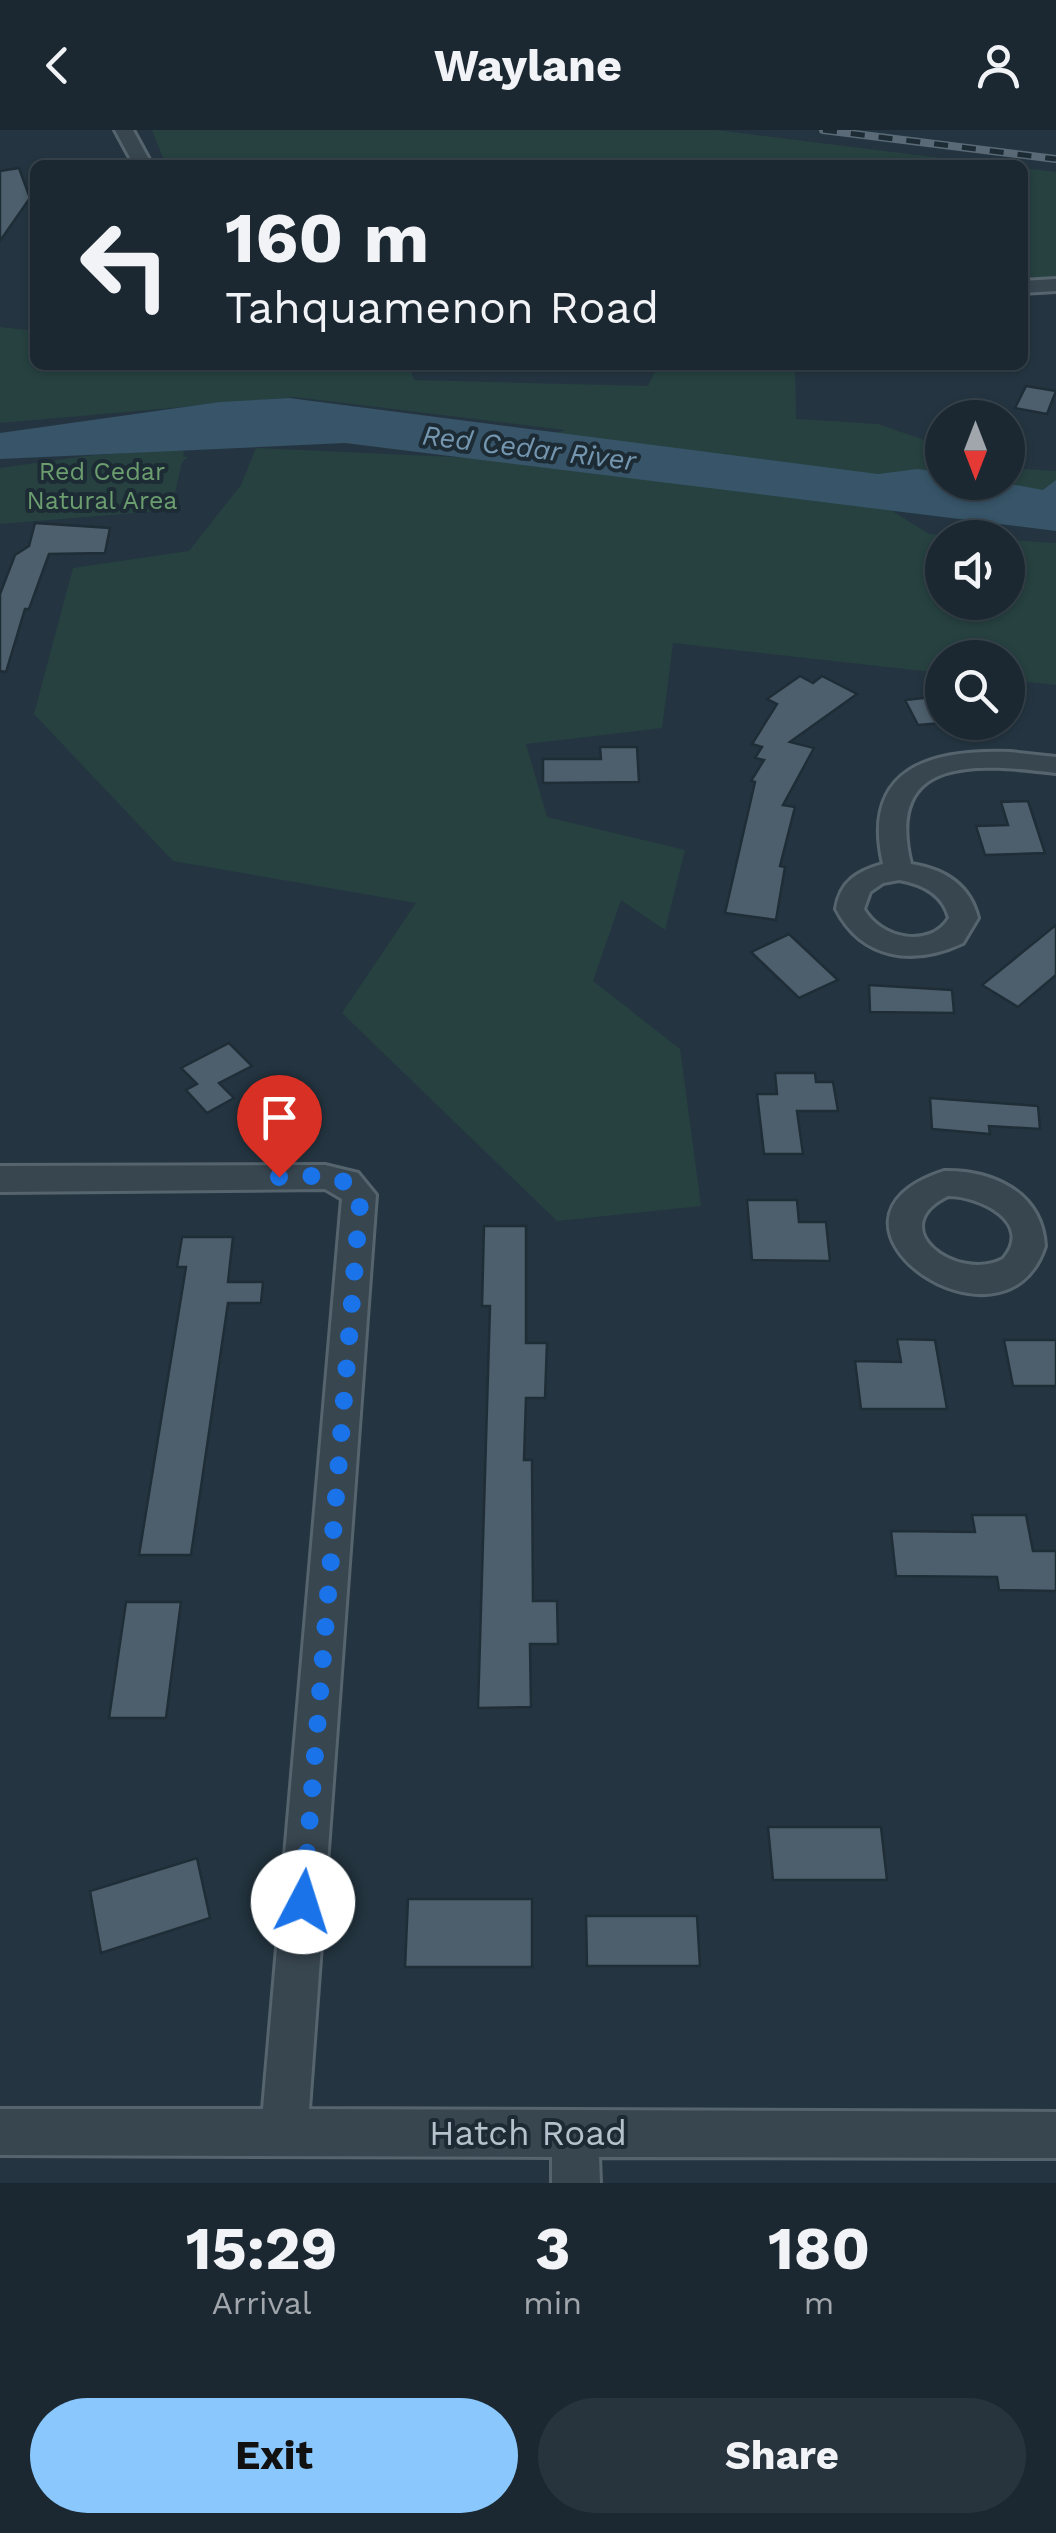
<!DOCTYPE html>
<style>
body{margin:0;font-family:"Work Sans",sans-serif;background:#28343d;color:#f1f3f6;height:100vh;display:flex;flex-direction:column;font-size:38px;white-space:nowrap}
*{box-sizing:border-box;margin:0}
p{font-size:32px;color:#a0a6ab}
.icon{flex:none;width:55px;height:55px;fill:none;stroke:currentColor;stroke-width:2;stroke-linecap:round;stroke-linejoin:round}
.map{position:relative;height:2053px;overflow:hidden}
.details{display:flex;flex-direction:column;background:#1b2831;flex:1}
.details>*{flex:none}
.top-card{position:absolute;left:30px;top:30px;width:998px;height:210px;border-radius:15px;box-shadow:0 2px 8px #0004,0 0 0 2px #39444d;background:#1b2831;color:#f1f3f6;overflow:hidden}
.needle{width:65px;rotate:180deg}
.controls{position:absolute;left:925px;top:270px;display:grid;gap:20px}
.controls a{display:grid;place-items:center;width:100px;height:100px;border-radius:50%;background:#1b2831;box-shadow:0 2px 8px #0004,0 0 0 2px #39444d;font-size:50px}
.pin{position:absolute;display:grid;place-items:center;width:85px;height:85px;color:#fff;margin:-102px -42px;border-radius:50% 50% 50% 0;rotate:-45deg;box-shadow:0 0 10px #0007}
.pin .icon{rotate:45deg}
.me{position:absolute;width:110px;margin:-55px;rotate:5deg;stroke-linejoin:round;filter:drop-shadow(0 0 8px #0008)}
.turn{display:flex;align-items:center;gap:35px;height:210px;padding:0 30px;font-size:45px}
.turn .icon{width:130px;height:130px;stroke-width:2.5}
.turn b{display:block;font-size:70px;line-height:85px}
.eta{display:flex;justify-content:space-evenly;align-items:center;height:170px;text-align:center}
.eta b{font-size:60px;font-weight:700;line-height:70px}
.cta{display:flex;gap:20px;margin-top:auto;padding:20px 30px}
.cta a{flex:1;height:115px;border-radius:60px;background:#89c7fc;color:#111;font-size:40px;font-weight:700;line-height:115px;text-align:center}
.cta a+a{background:#28343d;color:#f1f3f6}
header{display:flex;justify-content:space-between;align-items:center;height:130px;padding:0 30px;background:#1b2831;font-size:45px;font-weight:700}
.map>svg:first-child{display:block}
.green{fill:#264140}
.water{fill:#375468}
.building{fill:#4d5f6c;stroke:#1f2d37;stroke-width:2.5}
.lines{fill:none;stroke-linecap:round;stroke-linejoin:round}
.minor-casing{stroke:#56646e;stroke-width:6}
.minor{fill:#384650;fill-rule:evenodd}
.rail-casing{stroke:#5a6b77;stroke-width:8}
.rail{stroke:#1d2b35;stroke-width:5;stroke-dasharray:14;stroke-linecap:butt}
.route{stroke:#1a73e8;stroke-width:18;stroke-dasharray:0 32.4}
.labels{text-anchor:middle;dominant-baseline:central;stroke-width:8;stroke-linejoin:round;paint-order:stroke}
.far-park-label{font-size:25px;fill:#6b9d6f;stroke:#1d2b35}
.far-water-label{font-size:28px;font-style:italic;fill:#7496af;stroke:#1d2b35}
.near-street-label{font-size:35px;fill:#b5c1cb;stroke:#1d2b35}
</style>
<header><svg class="icon" aria-label="back" viewBox="0 0 24 24"><path d="M15 5l-7 7 7 7"/></svg>Waylane<svg class="icon" aria-label="person" viewBox="0 0 24 24"><circle cx="12" cy="8" r="4"/><path d="M4 21q1-7 8-7t8 7"/></svg></header>
<div class="map">
<svg width="1056" height="2053" viewBox="0 0 1056 2053">
<rect width="100%" height="100%" fill="#243541"/>
<g class="green">
<polygon points="152,0 716,0 997,35 166,35"/>
<polygon points="1023,38 1056,42 1056,147 1023,148"/>
<polygon points="0,197 35,201 35,235 118,235 128,242 409,235 414,250 648,256 658,235 795,235 796,289 878,294 942,316 942,352 1008,352 1008,338 1056,341 1056,365 835,345 929,404 980,407 942,408 942,472 1008,472 1008,410 1056,413 1056,555 1008,550 1008,528 942,528 942,543 673,513 662,598 526,614 547,687 685,720 665,800 621,770 593,851 680,919 701,1076 557,1091 342,883 416,773 173,731 34,584 73,438 189,421 241,355 256,318 475,328 565,300 295,267 0,293"/>
<polygon points="184,319 183,327 188,327 182,332 171,380 0,394 0,338 86,326"/>
</g>
<polygon class="water" points="289,268 878,344 917,339 942,342 942,352 1005,353 1043,360 1056,350 1056,401 345,313 0,329 0,303 220,272"/>
<g class="building">
<polygon points="19,38 30,68 0,111 0,41"/>
<polygon points="1026,256 1056,261 1047,284 1015,278"/>
<polygon points="35,393 110,398 105,423 49,424 29,479 25,479 6,542 0,541 0,464 15,425 29,416"/>
<polygon points="800,546 813,553 822,546 857,564 790,612 814,618 783,675 795,677 780,736 785,737 776,790 725,783 755,652 751,651 764,630 755,628 762,617 752,614 777,574 767,569"/>
<polygon points="942,566 942,593 918,595 905,570"/>
<polygon points="600,617 637,617 639,652 543,653 543,629 601,629"/>
<polygon points="1028,671 1045,723 985,725 976,696 1008,695 1001,672"/>
<polygon points="1056,795 1056,845 1018,877 982,855"/>
<polygon points="789,804 838,850 799,868 751,822"/>
<polygon points="869,855 952,860 954,883 870,882"/>
<polygon points="229,913 252,936 219,953 234,968 207,983 186,960 197,954 181,938"/>
<polygon points="775,943 815,943 816,952 833,952 838,981 797,981 803,1024 764,1024 757,964 777,964"/>
<polygon points="930,968 1038,976 1040,999 989,996 990,1004 932,999"/>
<polygon points="747,1070 797,1070 799,1092 826,1092 830,1131 752,1130"/>
<polygon points="484,1096 526,1096 526,1213 547,1213 545,1268 526,1268 524,1330 532,1330 533,1471 557,1471 558,1514 530,1514 531,1577 478,1578 490,1176 482,1176"/>
<polygon points="182,1107 233,1107 228,1152 263,1152 261,1173 228,1173 191,1425 139,1425 186,1137 177,1137"/>
<polygon points="897,1209 935,1210 947,1279 861,1279 855,1231 901,1232"/>
<polygon points="1004,1210 1056,1210 1056,1256 1013,1256"/>
<polygon points="972,1385 1026,1385 1033,1421 1056,1421 1056,1461 999,1460 997,1447 896,1446 891,1401 975,1402"/>
<polygon points="126,1472 181,1472 166,1588 109,1588"/>
<polygon points="768,1697 881,1697 887,1750 773,1750"/>
<polygon points="197,1728 210,1788 101,1823 90,1761"/>
<polygon points="408,1769 532,1769 532,1837 405,1837"/>
<polygon points="586,1786 697,1786 700,1836 587,1836"/>
</g>
<g class="lines">
<g class="minor-casing">
<g id="minor">
<polygon points="115,0 133,0 152,35 134,35"/>
<polygon points="1056,149 1056,161 1022,163 1022,151"/>
<path d="M1010,622l46,5v16c-76,-9 -172,-20 -145,91 33,5 59,21 67,54l-15,25c-49,23 -101,17 -127,-34 4,-28 22,-38 47,-45 -22,-96 47,-115 127,-112zM899,750c23,4 44,14 50,38 -19,31 -68,21 -85,-9l6,-17 13,-9z"/>
<polygon points="325,1035 358,1043 376,1065 309,1979 1056,1982 1056,2028 599,2027 600,2053 552,2053 552,2027 0,2025 0,1979 263,1979 342,1069 325,1059 0,1062 0,1036"/>
<path d="M944,1041c48,-1 98,21 101,75 -40,124 -256,-25 -101,-75zM948,1066c31,0 87,26 55,63 -46,24 -121,-31 -55,-63z"/>
</g>
</g>
<use href="#minor" class="minor"/>
<g class="rail-casing">
<polyline id="rail" points="823,0 1056,29"/>
</g>
<use href="#rail" class="rail"/>
</g>
<g class="lines">
<path class="route" d="M279,1047c28,0 73,-9 81,26l-57,699"/>
</g>
<g class="labels">
<g class="far-park-label">
<text x="102" y="341">Red Cedar<tspan x="102" dy="29">Natural Area</tspan></text>
</g>
<g class="far-water-label">
<text transform="translate(529 318) rotate(7)">Red Cedar River</text>
</g>
<g class="near-street-label">
<text x="528" y="2003">Hatch Road</text>
</g>
</g>
</svg>
<div class="controls">
<a><svg class="needle" viewBox="-14 -14 28 28"><path d="M0-13l5 13h-10z" fill="#e53935"/><path d="M0 13l5-13h-10z" fill="#a0a6ab"/></svg></a>
<a><svg class="icon" aria-label="sound" viewBox="0 0 24 24"><path d="M4 9h4l5-4v14l-5-4H4zM17 9q2 3 0 6"/></svg></a>
<a><svg class="icon" aria-label="search" viewBox="0 0 24 24"><circle cx="10" cy="10" r="6"/><path d="M15 15l6 6"/></svg></a>
</div>
<div class="pin" style="left:279px;top:1047px;background:#d93025"><svg class="icon" aria-label="arrive" viewBox="0 0 24 24"><path d="M6 21V4h12l-3 4 3 4H6"/></svg></div>
<svg class="me" style="left:303px;top:1772px" viewBox="-20 -20 40 40"><circle r="19" fill="#fff"/><path d="M0-13L10 11 0 6-10 11z" fill="#1a73e8"/></svg>
<div class="top-card">
<div class="turn"><svg class="icon" aria-label="left" viewBox="0 0 24 24"><path d="M17 20v-9H6M10 6l-5 5 5 5"/></svg><div><b>160 m</b>Tahquamenon Road</div></div>
</div>
</div>
<section class="details">
<div class="eta">
<div><b>15:29</b><p>Arrival</p></div>
<div><b>3</b><p>min</p></div>
<div><b>180</b><p>m</p></div>
</div>
<div class="cta"><a>Exit</a><a>Share</a></div>
</section>
